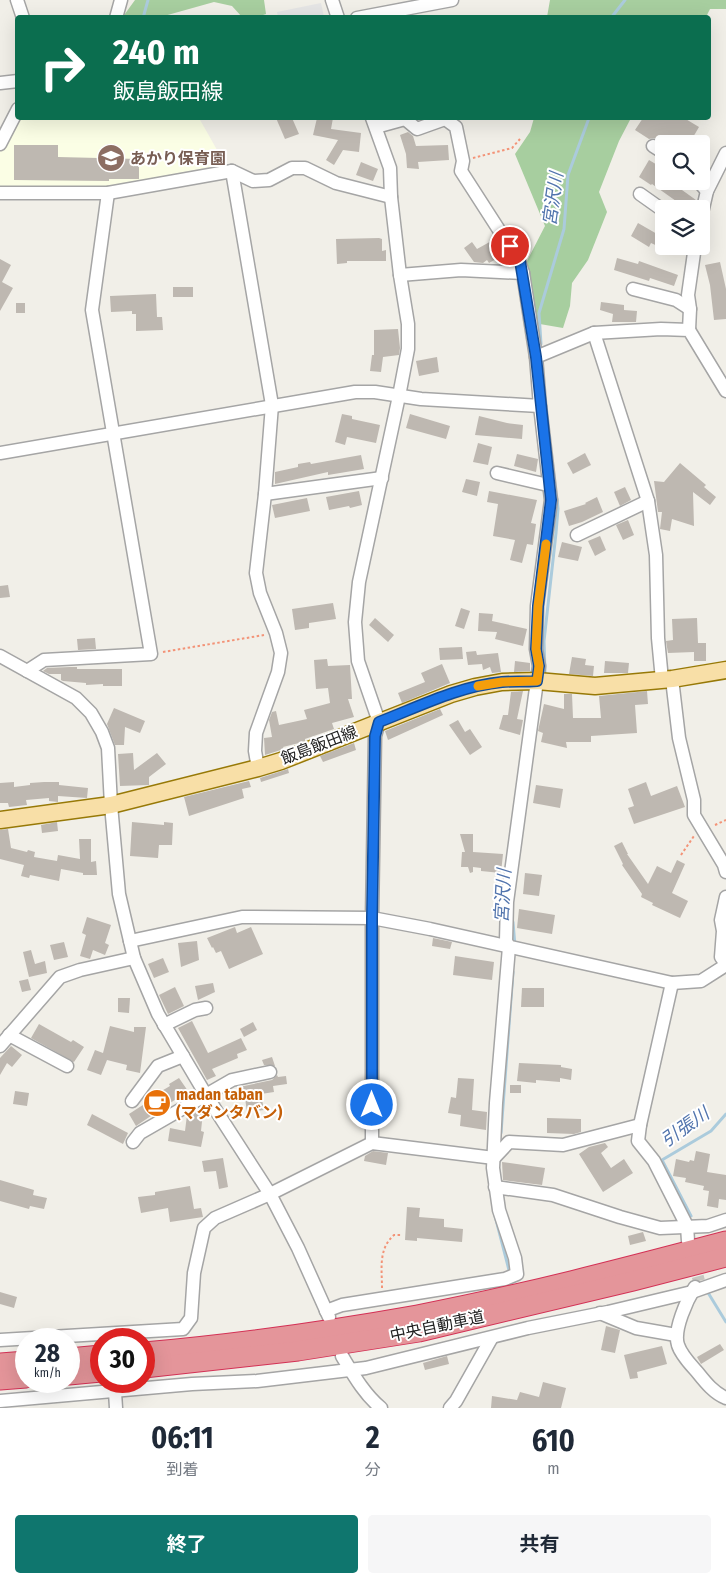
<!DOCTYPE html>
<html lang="ja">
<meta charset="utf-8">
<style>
body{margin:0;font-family:"Fira Sans Condensed","Noto Sans JP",sans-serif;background:#f6f6f7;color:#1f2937;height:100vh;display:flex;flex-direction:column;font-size:19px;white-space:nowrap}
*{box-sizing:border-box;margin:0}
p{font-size:16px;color:#747a83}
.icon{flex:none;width:28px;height:28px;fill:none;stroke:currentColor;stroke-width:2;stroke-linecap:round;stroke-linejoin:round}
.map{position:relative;height:1408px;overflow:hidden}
.details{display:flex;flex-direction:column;background:#fff;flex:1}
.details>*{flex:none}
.top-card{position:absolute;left:15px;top:15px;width:696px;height:105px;border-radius:5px;box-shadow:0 5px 20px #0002;background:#0b6e4f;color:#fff;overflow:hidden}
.buttons{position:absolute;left:655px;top:135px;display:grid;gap:10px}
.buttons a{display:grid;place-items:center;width:55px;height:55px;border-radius:5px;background:#fff;box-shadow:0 5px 20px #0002;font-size:25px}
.speed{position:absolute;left:15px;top:1328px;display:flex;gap:10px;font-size:25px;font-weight:700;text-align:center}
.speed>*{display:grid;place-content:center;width:65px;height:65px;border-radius:50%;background:#fff;box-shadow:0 5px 20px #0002;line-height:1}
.speed small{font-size:12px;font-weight:400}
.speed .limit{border:8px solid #d22;background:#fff;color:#111}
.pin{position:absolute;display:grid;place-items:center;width:42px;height:42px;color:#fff;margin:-21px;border:2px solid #fff;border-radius:50%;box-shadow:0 1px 5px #0007}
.me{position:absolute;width:55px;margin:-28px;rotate:0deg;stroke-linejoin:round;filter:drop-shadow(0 0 4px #0008)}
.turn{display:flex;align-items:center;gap:18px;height:105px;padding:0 15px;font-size:22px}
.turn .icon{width:65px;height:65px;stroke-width:2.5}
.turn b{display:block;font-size:35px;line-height:42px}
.eta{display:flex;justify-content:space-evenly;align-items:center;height:85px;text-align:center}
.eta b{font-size:30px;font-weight:700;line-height:35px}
.button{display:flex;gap:10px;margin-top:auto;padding:10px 15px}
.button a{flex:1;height:58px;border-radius:5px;background:#0f766e;color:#fff;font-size:20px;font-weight:700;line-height:58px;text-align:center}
.button a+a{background:#f6f6f7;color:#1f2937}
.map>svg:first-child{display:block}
.education{fill:#fbfee5}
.forest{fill:#a7ce9f}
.parking{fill:#e5e5e5}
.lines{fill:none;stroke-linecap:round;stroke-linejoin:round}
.stream{stroke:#abcbdc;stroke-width:3}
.building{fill:#beb8b1}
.minor-tunnel{stroke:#c7c6c0;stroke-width:12;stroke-dasharray:12 6;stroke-linecap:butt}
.minor-casing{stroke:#a5a5a5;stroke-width:15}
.major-casing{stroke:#977907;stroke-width:19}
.highway-casing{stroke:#d33155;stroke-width:21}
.path{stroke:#f39377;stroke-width:2;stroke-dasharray:2.5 2.5;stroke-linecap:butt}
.minor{stroke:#fff;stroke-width:12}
.major{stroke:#f8dfa7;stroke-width:16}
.highway{stroke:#e4959a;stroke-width:19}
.route-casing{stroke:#114b97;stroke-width:12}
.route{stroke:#1a73e8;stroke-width:9}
.slow{stroke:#f59e0b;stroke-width:9}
.labels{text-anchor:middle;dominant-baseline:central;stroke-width:4;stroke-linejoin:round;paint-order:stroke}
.education-label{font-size:16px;font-weight:bold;fill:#785e54;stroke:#fff;text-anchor:start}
.street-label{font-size:16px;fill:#212121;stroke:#fff}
.food-label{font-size:16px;font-weight:bold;fill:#c56008;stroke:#fff;text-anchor:start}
.water-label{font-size:18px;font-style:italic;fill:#5174ad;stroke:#fff}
</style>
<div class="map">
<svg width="726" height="1408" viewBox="0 0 726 1408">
<rect width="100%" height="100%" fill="#f1efe8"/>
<polygon class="education" points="18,118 199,118 225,164 107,187 0,189 0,152"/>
<g class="forest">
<polygon points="135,0 264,0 266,14 257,17 242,17 232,6 214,2 164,16 163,17 122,18"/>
<polygon points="550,0 726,0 726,9 710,9 706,17 547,17"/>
<polygon points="534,118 631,118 619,141 599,192 607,212 588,260 572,283 570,306 563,328 534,323 527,261 545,226 515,154 530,132"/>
</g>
<polygon class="parking" points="321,3 324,17 278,17 277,12"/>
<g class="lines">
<g class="stream">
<polyline points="143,18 148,0"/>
<polyline points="611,18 625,0"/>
<polyline points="541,344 539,313 564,229 568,175 589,118"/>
<polyline points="545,672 544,641 556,533 558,509 557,499"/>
<polyline points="513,922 515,946"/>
<polyline points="501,1133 513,972"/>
<polyline points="494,1212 510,1274"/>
<polyline points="691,1216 662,1160 711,1131 726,1114"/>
<polyline points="707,1291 726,1322"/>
</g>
</g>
<g class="building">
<polygon points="276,118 292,118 299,134 285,139"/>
<polygon points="317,118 333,118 331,129 361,133 359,152 343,150 334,165 326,160 338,140 313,135"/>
<polygon points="643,118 684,118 699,127 689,144 683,141 681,144 665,144 654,138 649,139 635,130"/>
<polygon points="408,132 413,136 416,146 448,145 449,160 418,162 419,169 407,168 406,154 400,135"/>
<polygon points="14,145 58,145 58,157 139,159 139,179 109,179 109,181 14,180"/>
<polygon points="649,160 664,169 664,181 677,181 675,185 696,200 690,209 672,209 676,201 652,184 651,185 639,177"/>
<polygon points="361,162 378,169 373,181 356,175"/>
<polygon points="638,223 664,238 664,249 651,243 649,247 631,236"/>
<polygon points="379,238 382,239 382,251 386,250 386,261 347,261 347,263 337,264 336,239"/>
<polygon points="495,239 505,254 489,263 487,260 483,263 474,262 464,248 472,242 477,249"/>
<polygon points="617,258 638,264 639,261 678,275 674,286 650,278 649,281 614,270"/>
<polygon points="0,259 11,265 2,282 13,288 0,311"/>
<polygon points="720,262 726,289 726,319 714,320 710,285 705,265"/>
<rect x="173" y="287" width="20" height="10"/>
<polygon points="156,294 157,317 162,317 163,330 136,331 136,314 132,314 132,311 111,312 110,296"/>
<polygon points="601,302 624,305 624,310 637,311 636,322 612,322 613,314 600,310"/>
<rect x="16" y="303" width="9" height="10"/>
<polygon points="398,329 400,348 399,355 383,357 381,372 370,371 372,355 374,355 374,330"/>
<polygon points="437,357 439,372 419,376 416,361"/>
<polygon points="342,414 352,416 352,419 380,425 376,443 347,437 345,445 335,442"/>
<polygon points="410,414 450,426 446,439 406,428"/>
<polygon points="479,416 507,423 523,425 522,439 475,435"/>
<polygon points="478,443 492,447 488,465 473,462"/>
<polygon points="585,453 591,465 573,474 567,463"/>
<polygon points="517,454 538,459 536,472 514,466"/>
<polygon points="361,455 364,469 328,475 328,472 275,484 275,472 298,467 298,464 310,462 311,464"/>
<polygon points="680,463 706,485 704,487 716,497 710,505 693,492 694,526 672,519 670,531 660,529 662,512 658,512 654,481 664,482"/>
<polygon points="466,479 480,482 477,496 462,492"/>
<polygon points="625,487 631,500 620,506 614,492"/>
<polygon points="359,491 362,505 350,508 349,506 329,510 326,497"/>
<polygon points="489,491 537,500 531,523 536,524 533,545 527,544 522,563 510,560 515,540 493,536 498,504 487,502"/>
<polygon points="597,497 603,512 582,522 569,526 564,511 586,504 585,503"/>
<polygon points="307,498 310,511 275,518 272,505"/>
<polygon points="628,520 634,535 623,540 616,525"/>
<polygon points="600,536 606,550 595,556 588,541"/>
<polygon points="562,542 582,547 578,561 558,557"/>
<polygon points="8,585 10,597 0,598 0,586"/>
<polygon points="333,603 336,619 309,623 309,628 295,630 292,609"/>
<polygon points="461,608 470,611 464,629 455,626"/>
<polygon points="479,613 493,614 492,621 527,629 523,646 495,639 497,632 478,631"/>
<polygon points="375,618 394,635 388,642 369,625"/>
<polygon points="697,618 698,643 706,643 706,661 694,661 694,652 668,653 666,641 673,640 672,619"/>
<polygon points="95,638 96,649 78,650 77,639"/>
<polygon points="462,647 463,659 440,660 439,648"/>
<polygon points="476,651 477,655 498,653 501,672 492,673 490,667 483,670 482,664 468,665 466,652"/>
<polygon points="572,657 586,659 585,665 594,666 593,676 569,674"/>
<polygon points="327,659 328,666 350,665 352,699 348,699 354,717 332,723 334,729 305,739 305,741 299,743 283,747 284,749 265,755 264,738 272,737 269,720 272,712 276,711 279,725 307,719 304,710 330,703 328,688 316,689 314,660"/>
<polygon points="515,661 530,663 530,671 514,672"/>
<polygon points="605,661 629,663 628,673 604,673"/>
<polygon points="442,664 450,683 402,703 398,693 425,682 421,673"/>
<polygon points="70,667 77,667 77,669 122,669 122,686 103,686 103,684 86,685 86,683 63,681 61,680 61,674 49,674 43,671 47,668"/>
<polygon points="523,691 517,719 523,720 520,735 499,729 503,715 508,715 511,692"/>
<polygon points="647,691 648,704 635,705 637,733 591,736 591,742 566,742 567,748 541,742 543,733 538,731 544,704 564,709 564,694 572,694 573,718 601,718 599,696"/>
<polygon points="114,708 145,721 140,733 125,727 124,745 115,745 107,724"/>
<polygon points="440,709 443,715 388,740 385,731"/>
<polygon points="458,720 465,732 470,729 482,747 470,755 449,725"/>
<polygon points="354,743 356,750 323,762 320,756"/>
<polygon points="133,753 134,770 157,753 166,764 149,777 149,785 120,786 118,754"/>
<polygon points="288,769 289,773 261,782 260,778"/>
<polygon points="249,781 251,787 242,789 244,798 189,816 184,797"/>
<polygon points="14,782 14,787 30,785 30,783 44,782 59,782 59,785 88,788 87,798 58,796 58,802 49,801 49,798 26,800 27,805 9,807 8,803 0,803 0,783"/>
<polygon points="646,782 651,796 677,786 685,807 634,824 628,808 634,806 628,789"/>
<polygon points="536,785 563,789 560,808 533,803"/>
<polygon points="57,822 58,831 42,833 41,825"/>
<polygon points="132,822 164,825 164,822 173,823 172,845 159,845 158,858 130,856"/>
<polygon points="8,829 11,848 27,852 28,850 35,852 34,857 57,861 58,855 80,859 79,839 91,839 91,862 96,861 97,875 83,875 83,873 61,869 59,881 30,875 29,878 21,876 24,865 0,859 0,830"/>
<polygon points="460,834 473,834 473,852 503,854 501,873 481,871 481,868 473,867 473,872 470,873 468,867 461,867 462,852 465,852"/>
<polygon points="622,842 628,854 627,854 648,884 657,866 671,873 677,860 685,864 672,893 688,901 680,918 652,905 653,903 641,897 642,894 622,865 623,864 614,846"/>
<polygon points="525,873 542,875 539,896 523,894"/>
<polygon points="519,909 555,915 552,934 517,928"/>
<polygon points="87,917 111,925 105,943 109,945 105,955 93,950 90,959 80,956 86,935 82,933"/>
<polygon points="235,927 237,933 251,927 263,954 229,969 221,951 216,953 213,947 212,948 207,938"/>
<polygon points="433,938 452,942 450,949 432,946"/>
<polygon points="197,941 199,960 181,967 178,943"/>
<polygon points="64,942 68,957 54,960 50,945"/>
<polygon points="31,950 35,964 45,961 47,973 29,977 23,952"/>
<polygon points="455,956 494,962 492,980 453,975"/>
<polygon points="163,958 169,972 154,978 148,964"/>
<polygon points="28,979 31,990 22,992 19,981"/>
<polygon points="213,983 215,992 198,1000 195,986"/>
<polygon points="175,987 184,1006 168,1014 159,995"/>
<polygon points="522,988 544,988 544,1007 521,1007"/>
<polygon points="118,998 130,998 129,1013 118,1012"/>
<polygon points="192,1021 208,1053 241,1038 247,1050 237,1054 238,1058 212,1069 216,1076 207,1080 178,1028"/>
<polygon points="253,1022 257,1030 244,1037 240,1029"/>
<polygon points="39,1024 71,1042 73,1040 84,1047 74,1062 31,1038"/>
<polygon points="110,1026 134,1032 134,1027 146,1027 140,1073 126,1070 127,1065 107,1060 101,1075 87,1070 95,1050 103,1053"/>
<polygon points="11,1046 22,1055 12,1067 7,1063 0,1075 0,1058"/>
<polygon points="272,1057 275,1066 264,1065 262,1060"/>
<polygon points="519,1063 561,1065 561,1067 572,1069 571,1080 560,1078 560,1082 536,1080 536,1083 517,1081"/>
<polygon points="277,1075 278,1077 286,1076 287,1084 273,1086 274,1092 261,1094 264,1110 247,1112 245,1098 241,1099 239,1087 272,1080"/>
<polygon points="179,1078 188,1091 136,1126 129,1114 149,1101 148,1099 170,1086 169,1084"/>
<polygon points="458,1078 474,1079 472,1110 487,1112 486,1130 460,1126 461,1115 448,1113 451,1097 456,1098"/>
<rect x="510" y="1085" width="11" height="8"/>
<polygon points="15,1091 29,1093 27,1106 13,1104"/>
<polygon points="195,1111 203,1112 201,1131 204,1132 201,1147 168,1141 170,1128 185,1131 187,1115"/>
<polygon points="92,1114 128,1133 123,1144 87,1125"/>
<polygon points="547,1118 581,1119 581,1132 574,1134 547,1133"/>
<polygon points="605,1143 608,1147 601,1153 611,1168 624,1159 633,1173 603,1192 579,1154 589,1147"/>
<polygon points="373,1151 388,1153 386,1165 364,1161 365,1156"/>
<polygon points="696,1151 710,1154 707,1172 726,1175 726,1200 719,1199 718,1208 707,1206 709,1191 703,1190 704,1186 685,1182 686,1178 673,1176 676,1159 689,1162 690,1160 694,1161"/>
<polygon points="223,1158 228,1187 219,1189 216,1171 204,1172 202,1161"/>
<polygon points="502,1162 545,1168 542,1185 503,1180"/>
<polygon points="0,1180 34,1190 33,1195 47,1198 44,1209 30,1206 29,1209 0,1201"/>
<polygon points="190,1186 194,1209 201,1208 203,1217 170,1222 168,1208 141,1213 138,1197 155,1195 155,1192"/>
<polygon points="407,1207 420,1208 419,1217 444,1219 444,1227 463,1229 462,1242 417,1238 417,1241 405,1240"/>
<polygon points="643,1232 646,1241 630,1245 628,1236"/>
<polygon points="0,1292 17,1297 14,1308 0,1304"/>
<polygon points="606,1326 620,1330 615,1353 601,1350"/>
<polygon points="720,1344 724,1350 701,1364 697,1357"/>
<polygon points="662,1346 667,1364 637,1372 638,1378 630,1379 624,1355"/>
<polygon points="447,1356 449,1364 425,1370 423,1363"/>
<polygon points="543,1382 566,1388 561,1408 491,1408 492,1396 517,1400 520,1392 539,1397"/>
</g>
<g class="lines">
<polyline class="minor-tunnel" points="693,1259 699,1281"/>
<g class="minor-casing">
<g id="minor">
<polyline points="17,0 23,18"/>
<polyline points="332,0 338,18"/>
<polyline points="116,18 121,0"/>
<polyline points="357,18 452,0"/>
<polyline points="0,83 18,81"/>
<polyline points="372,118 390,168 391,197 400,275 408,324 408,349 399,396 359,582 355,622 358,661 379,722 375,736 372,918 372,1143"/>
<polyline points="376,127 405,119 417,129 445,119 456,127 463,161 461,171 519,261 523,273"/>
<polyline points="0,144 18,109"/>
<polyline points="653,146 664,153"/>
<polyline points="232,171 272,405 265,494 256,573 260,593 276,633 281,653 278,672 256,733 255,751 258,768"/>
<polyline points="698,181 707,191"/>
<polyline points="0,193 108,193 232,171 253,181 269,180 292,168 305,168 336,183 391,197"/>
<polyline points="640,194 664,211"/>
<polyline points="701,217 707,191 726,153"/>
<polyline points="400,275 461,270 523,273 536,357"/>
<polyline points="633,289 676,300 690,309"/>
<polyline points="689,330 690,309 688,295 695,246"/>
<polyline points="594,333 648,501 656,555 658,638 662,680"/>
<polyline points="0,453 355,392 375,392 421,399 540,406 536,357 594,333 661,329 689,330 726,391"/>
<polyline points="497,473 548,485"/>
<polyline points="265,494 382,478"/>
<polyline points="577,535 648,501"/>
<polyline points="0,656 76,698 91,713 102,732 108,748 111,805 119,894 134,958 158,1014 206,1095 270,1194 298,1248 329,1317"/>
<polyline points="27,671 44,660 151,654 92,310 108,193"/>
<polyline points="672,679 679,738 694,800 694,815 724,865 726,872"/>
<polyline points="726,897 721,920 723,931 721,957 726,964"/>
<polyline points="130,941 242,917 372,918 430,929 672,983 701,981 726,965"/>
<polyline points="672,983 640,1125 638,1141 654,1161 687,1226 688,1241"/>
<polyline points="164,1025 195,1010 206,1008"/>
<polyline points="9,1035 67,1066"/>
<polyline points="0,1046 60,977 80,970 134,958"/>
<polyline points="132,1101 158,1066 183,1056"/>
<polyline points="133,1142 140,1133 232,1080 270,1072"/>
<polyline points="494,1158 509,1142 563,1145 640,1125"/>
<polyline points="495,1187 553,1195 620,1217 660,1228 708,1226 726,1220"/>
<path d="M695,1287c-8,13 -22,43 -17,58 3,10 13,20 20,28 8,10 16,20 28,25"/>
<polyline points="326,1311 342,1305 505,1279 517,1274 515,1258 499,1210 493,1168 496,1103 509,947 506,941 507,902 539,666 536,649 537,606 551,500 540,406"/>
<polyline points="600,1313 636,1328 676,1335"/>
<polyline points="0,1340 183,1329 191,1318 194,1273 204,1228 215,1218 270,1194 372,1143 494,1158"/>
<path d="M342,1356c11,18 22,38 39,52"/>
<polyline points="115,1392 116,1408"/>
<polyline points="0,1401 192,1384 257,1381 366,1368 528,1328 608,1312 692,1292 726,1280"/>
<polyline points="450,1408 456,1401 491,1339"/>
</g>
</g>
<g class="major-casing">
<polyline id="major" points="0,820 111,805 258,768 281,761 451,694 475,687 502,682 537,681 595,686 672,679 726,670"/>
</g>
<g class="highway-casing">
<g id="highway">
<path d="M144,1352c91,-8 183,-21 273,-37 104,-20 207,-47 309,-74"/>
<polyline points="69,1358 101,1355"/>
<polyline points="0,1363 26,1361"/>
<polyline points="144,1368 298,1351 419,1332 633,1281 726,1257"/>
<polyline points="69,1375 101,1372"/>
<polyline points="0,1380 26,1378"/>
</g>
</g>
<g class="path">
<polyline points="473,158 512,148 520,139"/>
<polyline points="163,652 264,635"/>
<polyline points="715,825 726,820"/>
<polyline points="681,855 694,836"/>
<path d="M382,1288c0,-19 -4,-39 12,-53h7"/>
</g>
<use href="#minor" class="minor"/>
<use href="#major" class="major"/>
<use href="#highway" class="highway"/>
</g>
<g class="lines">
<g class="route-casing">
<path id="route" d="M372,1105v-187l3,-182 4,-14c39,-15 80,-36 123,-40 11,-1 23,0 35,-1l2,-15 -3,-17 2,-43 13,-106 -15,-143 -16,-96 -10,-15"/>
</g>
<use href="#route" class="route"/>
<polyline class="slow" points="478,686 502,682 537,681 539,666 536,649 538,606 546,544"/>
</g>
<defs>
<g id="school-disc" transform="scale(1.4375)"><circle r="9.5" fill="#8d6e63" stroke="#fff"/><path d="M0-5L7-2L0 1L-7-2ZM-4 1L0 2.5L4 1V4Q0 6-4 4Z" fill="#fff"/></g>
<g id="cafe-disc" transform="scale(1.4375)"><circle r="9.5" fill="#e8710a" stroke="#fff"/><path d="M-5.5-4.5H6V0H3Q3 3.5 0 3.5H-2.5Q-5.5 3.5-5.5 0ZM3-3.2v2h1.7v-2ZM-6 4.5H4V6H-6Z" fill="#fff"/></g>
</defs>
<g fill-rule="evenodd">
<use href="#school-disc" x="111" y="158"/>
<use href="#cafe-disc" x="157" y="1103"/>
</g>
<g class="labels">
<g class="education-label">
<text x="130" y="158">あかり保育園</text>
</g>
<g class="street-label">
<text transform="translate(319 745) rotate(-21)">飯島飯田線</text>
<text transform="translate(437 1326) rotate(-12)">中央自動車道</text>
</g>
<g class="food-label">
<text x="176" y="1094">madan taban<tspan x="176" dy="18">(マダンタバン)</tspan></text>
</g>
<g class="water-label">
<text transform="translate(553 199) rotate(-82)">宮沢川</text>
<text transform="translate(503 896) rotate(-87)">宮沢川</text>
<text transform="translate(685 1127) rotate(-35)">引張川</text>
</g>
</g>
</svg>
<div class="buttons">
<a><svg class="icon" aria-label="search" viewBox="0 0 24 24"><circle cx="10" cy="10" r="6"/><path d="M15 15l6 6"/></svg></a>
<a><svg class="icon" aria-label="layers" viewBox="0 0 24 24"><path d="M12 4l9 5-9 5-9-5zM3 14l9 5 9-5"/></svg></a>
</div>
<div class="speed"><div>28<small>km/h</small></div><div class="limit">30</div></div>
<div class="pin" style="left:510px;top:246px;background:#d93025"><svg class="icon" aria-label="arrive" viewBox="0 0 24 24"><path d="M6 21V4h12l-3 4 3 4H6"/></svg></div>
<svg class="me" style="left:372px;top:1105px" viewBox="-20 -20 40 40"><circle r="17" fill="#1a73e8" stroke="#fff" stroke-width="3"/><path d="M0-11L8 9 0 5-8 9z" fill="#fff"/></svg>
<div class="top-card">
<div class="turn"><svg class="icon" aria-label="right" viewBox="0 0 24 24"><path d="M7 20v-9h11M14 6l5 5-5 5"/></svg><div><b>240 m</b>飯島飯田線</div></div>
</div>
</div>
<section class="details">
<div class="eta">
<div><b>06:11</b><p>到着</p></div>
<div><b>2</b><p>分</p></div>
<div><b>610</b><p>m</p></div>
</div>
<div class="button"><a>終了</a><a>共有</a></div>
</section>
